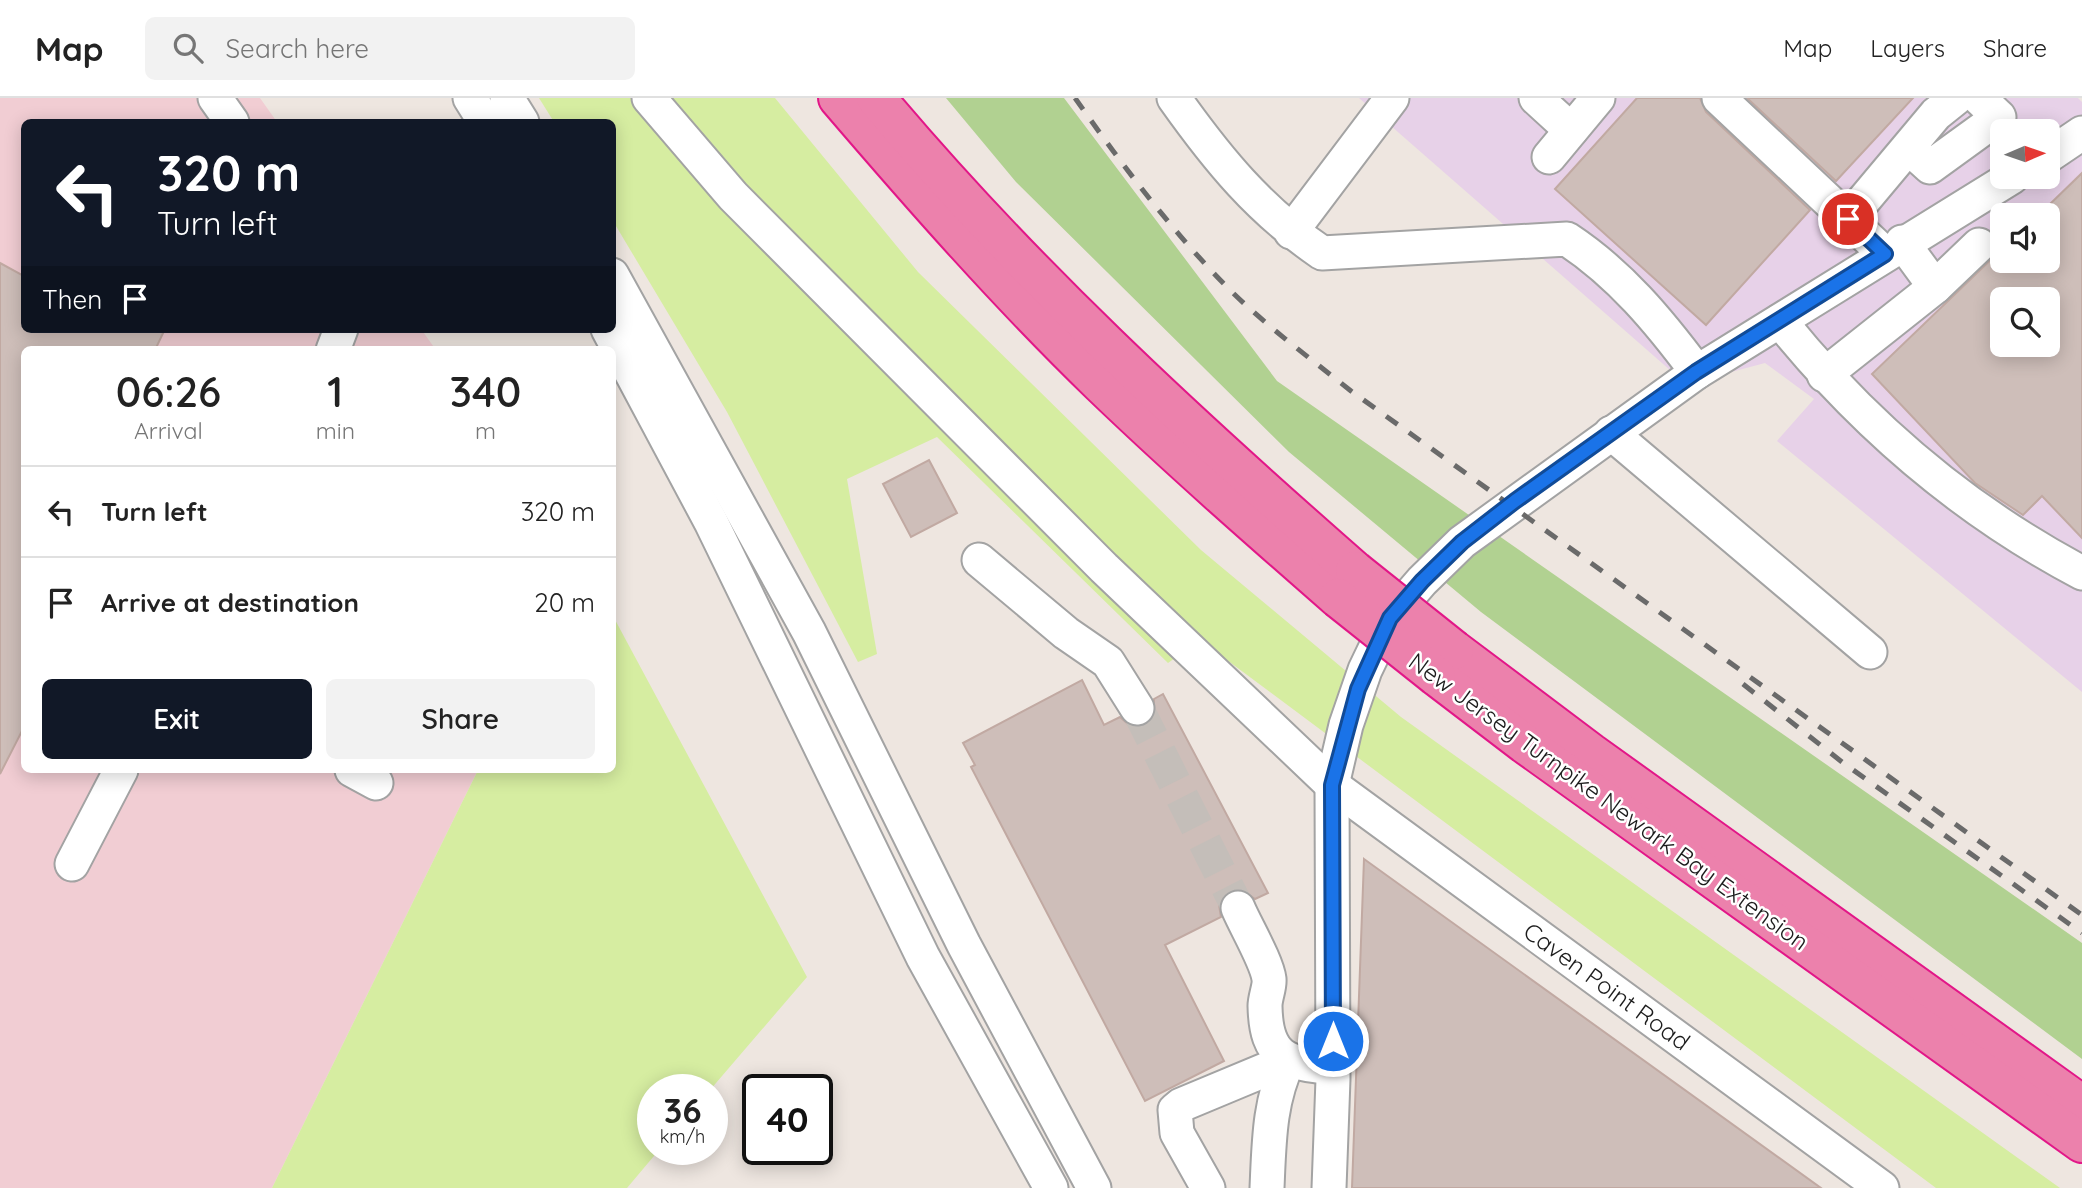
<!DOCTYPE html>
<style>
body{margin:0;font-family:Quicksand,sans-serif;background:#f2f2f2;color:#222;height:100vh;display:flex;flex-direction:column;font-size:26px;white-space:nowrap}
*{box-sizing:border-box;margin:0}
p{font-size:23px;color:#767676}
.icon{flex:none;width:38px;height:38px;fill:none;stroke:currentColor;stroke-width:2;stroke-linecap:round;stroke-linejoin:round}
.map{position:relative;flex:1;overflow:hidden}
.drawer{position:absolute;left:21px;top:248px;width:595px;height:427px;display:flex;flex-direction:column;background:#fff;border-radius:10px;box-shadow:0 4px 18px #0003}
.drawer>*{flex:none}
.top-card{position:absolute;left:21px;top:21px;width:595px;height:214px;border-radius:10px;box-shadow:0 4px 18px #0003;background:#111827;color:#fff;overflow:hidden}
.needle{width:46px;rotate:88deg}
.controls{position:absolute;left:1990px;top:21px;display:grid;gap:14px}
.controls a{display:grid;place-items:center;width:70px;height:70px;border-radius:10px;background:#fff;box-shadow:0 4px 18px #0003;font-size:35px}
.speed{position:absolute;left:637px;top:976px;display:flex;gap:14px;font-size:35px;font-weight:700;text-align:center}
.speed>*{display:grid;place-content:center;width:91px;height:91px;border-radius:50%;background:#fff;box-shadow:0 4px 18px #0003;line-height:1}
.speed small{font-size:18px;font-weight:400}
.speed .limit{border:4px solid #111;border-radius:10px;background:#fff;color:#111}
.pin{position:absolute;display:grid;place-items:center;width:60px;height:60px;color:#fff;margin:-30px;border:4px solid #fff;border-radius:50%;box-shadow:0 2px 7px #0007}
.me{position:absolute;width:77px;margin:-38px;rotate:0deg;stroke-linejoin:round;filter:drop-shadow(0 0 5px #0008)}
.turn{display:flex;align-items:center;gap:24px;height:147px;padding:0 21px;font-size:32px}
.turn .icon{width:91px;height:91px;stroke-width:2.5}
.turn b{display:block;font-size:49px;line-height:60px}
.then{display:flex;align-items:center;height:66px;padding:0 21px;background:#0003;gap:14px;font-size:26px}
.eta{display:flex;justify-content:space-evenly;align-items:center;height:119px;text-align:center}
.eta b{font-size:42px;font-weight:600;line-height:49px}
.action{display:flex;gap:14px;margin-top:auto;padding:14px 21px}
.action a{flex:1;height:80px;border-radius:10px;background:#111827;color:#fff;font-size:28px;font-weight:600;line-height:80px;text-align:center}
.action a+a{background:#f2f2f2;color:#222}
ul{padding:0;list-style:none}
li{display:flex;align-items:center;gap:21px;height:91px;padding:0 21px;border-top:2px solid #e0e0e0}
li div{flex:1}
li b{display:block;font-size:26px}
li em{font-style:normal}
header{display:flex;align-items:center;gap:42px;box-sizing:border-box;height:98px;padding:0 35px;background:#fff;border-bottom:2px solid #e0e0e0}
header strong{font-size:33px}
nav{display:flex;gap:38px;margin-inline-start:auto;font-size:24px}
.search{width:490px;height:63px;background:#f2f2f2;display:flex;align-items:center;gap:18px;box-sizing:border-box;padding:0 24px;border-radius:10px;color:#767676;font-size:26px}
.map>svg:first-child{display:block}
.commercial{fill:#f1cdd3}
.industrial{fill:#e7d1e8;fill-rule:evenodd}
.grass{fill:#d6eda1}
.forest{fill:#b1d191}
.building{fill:#cebeb9;stroke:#c1a9a2;stroke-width:2;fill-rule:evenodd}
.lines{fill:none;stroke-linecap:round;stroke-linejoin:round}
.minor-tunnel{stroke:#c4beb9;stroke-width:33;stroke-dasharray:33 17;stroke-linecap:butt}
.minor-casing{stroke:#a3a3a3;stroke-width:37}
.highway-casing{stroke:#e21788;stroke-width:42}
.minor{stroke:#fff;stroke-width:33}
.highway{stroke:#ec81ac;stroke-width:38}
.rail{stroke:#6a6a6a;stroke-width:5;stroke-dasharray:14 14;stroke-linecap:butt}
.highway-bridge-casing{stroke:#e21788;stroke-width:42;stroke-linecap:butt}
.highway-bridge{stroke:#ec81ac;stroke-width:38}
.route-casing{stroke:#114b97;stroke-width:18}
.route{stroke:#1a73e8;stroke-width:12}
.labels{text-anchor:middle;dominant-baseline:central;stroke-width:5;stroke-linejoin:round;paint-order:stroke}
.street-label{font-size:24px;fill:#1c1c1c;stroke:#fff}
</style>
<header>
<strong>Map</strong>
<div class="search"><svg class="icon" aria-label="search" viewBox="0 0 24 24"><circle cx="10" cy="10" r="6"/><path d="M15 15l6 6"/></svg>Search here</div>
<nav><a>Map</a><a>Layers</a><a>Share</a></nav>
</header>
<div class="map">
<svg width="2082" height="1090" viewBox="0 0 2082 1090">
<rect width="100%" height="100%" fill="#eee6e0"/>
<polygon class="commercial" points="0,0 260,0 277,24 24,24 24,231 421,231 436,252 24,252 24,672 478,672 272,1090 0,1090"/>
<path class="industrial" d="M1359,0h719l4,4v590l-305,-251 37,-42 -49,-36 -79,21zM2002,33h46v46h-46zM2002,117h46v46h-46zM2002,201h46v46h-46z"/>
<g class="grass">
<polygon points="539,0 775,0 918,174 1201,452 1401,619 2060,1090 1936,1090 1200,542 1168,565 937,339 847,381 877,556 858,564 727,314 613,123 612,24 554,24"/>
<polygon points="613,518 807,879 710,992 653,992 653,1052 659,1052 627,1090 272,1090 478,672 612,672"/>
</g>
<polygon class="forest" points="946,0 1064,0 1277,283 2082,845 2082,961 1481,514 1289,354 1016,84"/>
<g class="building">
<polygon points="1637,0 1700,0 1706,14 1810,112 1706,227 1555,91"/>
<polygon points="1747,0 1913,0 1836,83"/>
<path d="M2082,75v365l-40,-42 -19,19 -48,-32 -103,-109 130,-125v12h46v-55zM2002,201h46v46h-46z"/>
<polygon points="0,165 24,178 24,231 165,231 155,252 24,252 24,629 0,676"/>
<polygon points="929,362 957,415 911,439 883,386"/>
<polygon points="1082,582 1104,627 1120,619 1129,627 1147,627 1154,618 1154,601 1163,596 1268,795 1255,801 1241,791 1230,793 1219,807 1221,819 1165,847 1224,963 1145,1003 971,669 975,667 963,645"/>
<polygon points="1364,761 1821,1090 1352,1090"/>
</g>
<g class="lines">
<polyline class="minor-tunnel" points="1137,610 1238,810"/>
<g class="minor-casing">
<g id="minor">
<polyline points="215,0 232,24"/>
<polyline points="470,0 485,24"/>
<polyline points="507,0 522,24"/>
<polyline points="649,0 733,98 1104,470 1332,687 1882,1090"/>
<path d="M1174,0c44,62 85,112 148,155l245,-14c53,35 92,82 130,133"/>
<polyline points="1536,0 1571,32"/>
<polyline points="1719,0 1885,156"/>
<polyline points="1909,50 1930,69 1999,19 1979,0"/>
<polyline points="2048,58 2082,35"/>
<polyline points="1549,59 1598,0"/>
<polyline points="1848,121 1936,16 1956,0"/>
<polyline points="1291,134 1392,0"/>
<polyline points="1902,144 1935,189"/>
<polyline points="612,177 809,534 964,847 1094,1090"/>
<path d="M1780,223c83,103 185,190 302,252"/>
<polyline points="608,231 711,424 923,859 1051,1090"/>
<polyline points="333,252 341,231"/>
<polyline points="1824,277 1935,189 1979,147"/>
<polyline points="1611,335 1870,554"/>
<polyline points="979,462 1066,535 1108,564 1137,610"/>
<polyline points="352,672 376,685"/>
<polyline points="72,766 121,672"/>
<path d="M1238,810c7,17 29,54 31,71 1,8 -4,18 -4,27 1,53 22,57 68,62"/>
<polyline points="1208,1090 1177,1035 1175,1012 1181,1007 1289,962"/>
<path d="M1267,1090c2,-45 2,-88 22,-128"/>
<polyline points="1329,1090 1333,981 1332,687 1346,627 1365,572 1390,520 1422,483 1462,444 1697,274 2012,79"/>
</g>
</g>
<g class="highway-casing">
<g id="highway">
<path d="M838,0c84,98 170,196 263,286 77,74 157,144 237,214"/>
<path d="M876,0c145,173 310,325 479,473"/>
<polyline points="1454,552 1591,655 2082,1007"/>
<polyline points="1436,578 1525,646 2082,1045"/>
</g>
</g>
<use href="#minor" class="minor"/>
<use href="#highway" class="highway"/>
<g class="rail">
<path d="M1075,0c48,68 98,135 157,194 37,36 79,67 119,99l731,524"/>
<polyline points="1743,586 1842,664 2082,835"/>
</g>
<g class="highway-bridge-casing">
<g id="highway-bridge">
<polyline points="1355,473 1454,552"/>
<polyline points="1338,500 1436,578"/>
</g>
</g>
<use href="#highway-bridge" class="highway-bridge"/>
</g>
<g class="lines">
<g class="route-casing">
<polyline id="route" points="1333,943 1332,687 1358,591 1390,520 1422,483 1462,444 1515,403 1696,274 1885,156 1848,121"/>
</g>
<use href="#route" class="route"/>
</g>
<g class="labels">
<g class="street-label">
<text transform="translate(1609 703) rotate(36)">New Jersey Turnpike Newark Bay Extension</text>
<text transform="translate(1607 888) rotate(36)">Caven Point Road</text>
</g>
</g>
</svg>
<div class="controls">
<a><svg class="needle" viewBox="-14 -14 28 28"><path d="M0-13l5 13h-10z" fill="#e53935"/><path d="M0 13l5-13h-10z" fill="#767676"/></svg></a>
<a><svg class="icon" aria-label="sound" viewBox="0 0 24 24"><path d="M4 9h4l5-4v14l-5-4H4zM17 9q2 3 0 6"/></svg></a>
<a><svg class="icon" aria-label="search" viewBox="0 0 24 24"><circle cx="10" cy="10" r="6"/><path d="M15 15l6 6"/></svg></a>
</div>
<div class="speed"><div>36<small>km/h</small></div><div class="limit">40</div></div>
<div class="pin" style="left:1848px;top:121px;background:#d93025"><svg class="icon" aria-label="arrive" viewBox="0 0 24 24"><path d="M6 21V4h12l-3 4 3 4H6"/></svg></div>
<svg class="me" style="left:1333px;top:943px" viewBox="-20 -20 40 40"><circle r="17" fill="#1a73e8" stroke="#fff" stroke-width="3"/><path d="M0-11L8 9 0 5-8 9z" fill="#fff"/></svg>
<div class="top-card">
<div class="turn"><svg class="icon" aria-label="left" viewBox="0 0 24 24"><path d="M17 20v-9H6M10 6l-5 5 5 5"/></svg><div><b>320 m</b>Turn left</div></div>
<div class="then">Then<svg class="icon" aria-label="arrive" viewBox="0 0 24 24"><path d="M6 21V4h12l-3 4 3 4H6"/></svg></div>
</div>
<section class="drawer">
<div class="eta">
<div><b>06:26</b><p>Arrival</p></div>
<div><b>1</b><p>min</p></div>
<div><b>340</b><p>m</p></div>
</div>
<ul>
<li><svg class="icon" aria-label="left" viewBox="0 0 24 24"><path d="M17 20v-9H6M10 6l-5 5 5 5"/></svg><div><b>Turn left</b></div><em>320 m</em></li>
<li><svg class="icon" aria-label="arrive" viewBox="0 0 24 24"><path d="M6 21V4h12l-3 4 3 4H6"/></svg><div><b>Arrive at destination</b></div><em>20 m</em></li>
</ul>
<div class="action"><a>Exit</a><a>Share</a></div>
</section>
</div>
